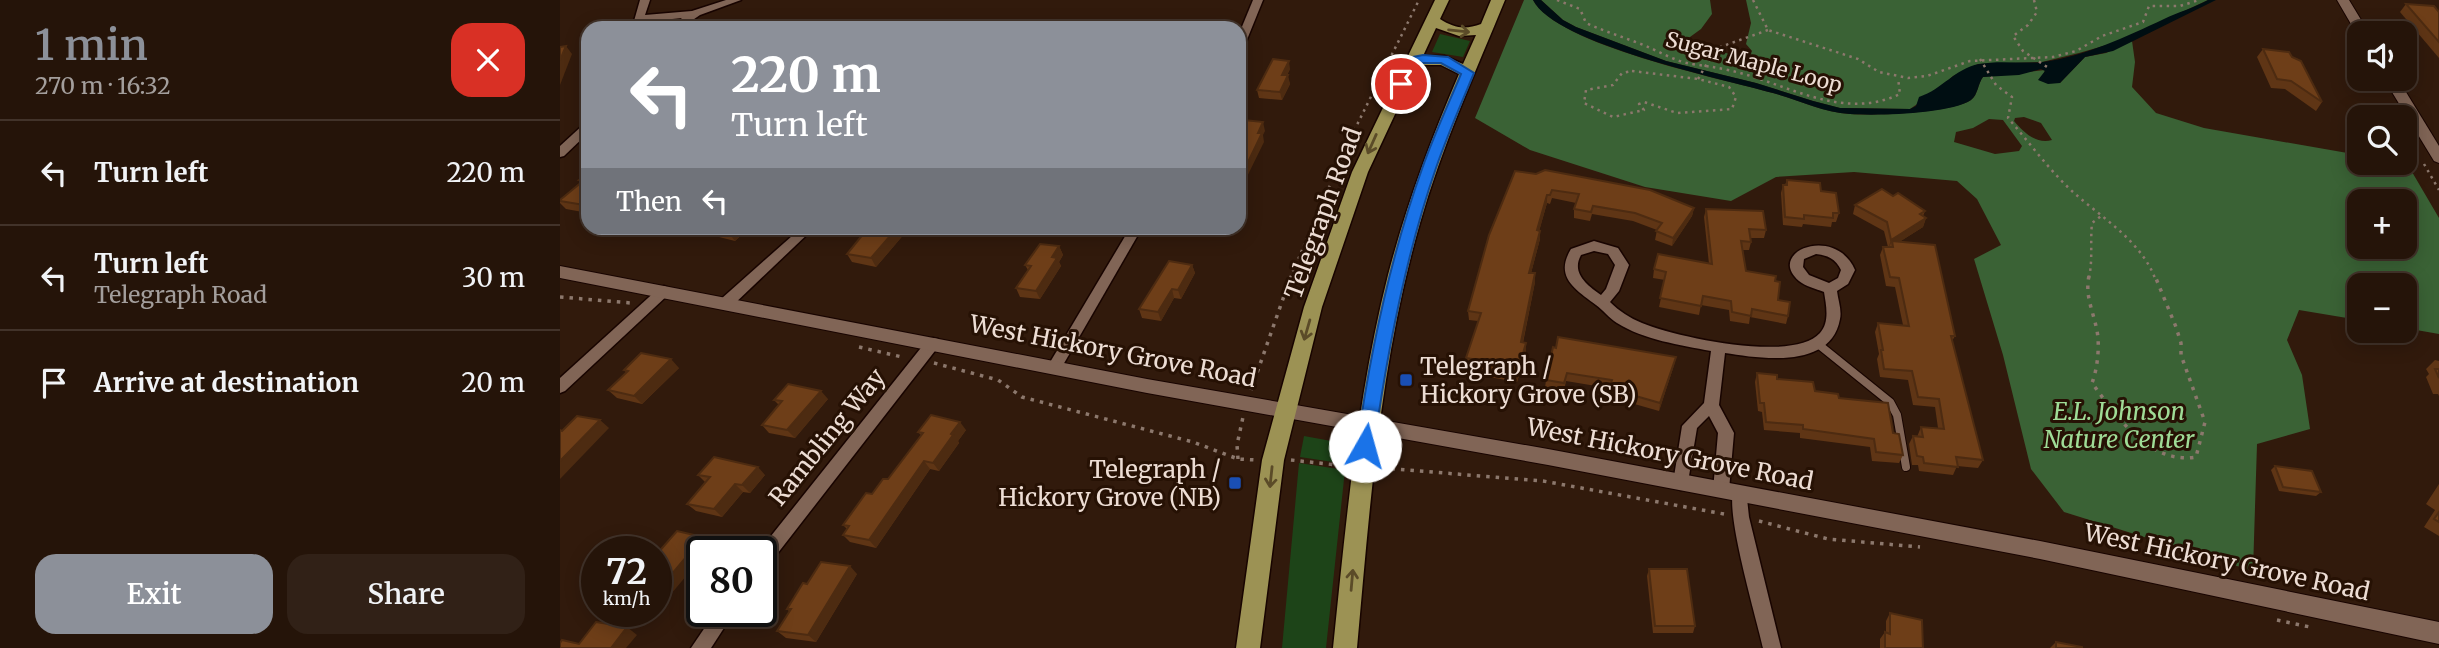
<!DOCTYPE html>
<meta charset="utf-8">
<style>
body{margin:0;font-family:Merriweather,serif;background:#312117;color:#f1f3f6;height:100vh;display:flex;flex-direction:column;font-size:26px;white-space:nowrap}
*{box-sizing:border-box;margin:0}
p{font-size:23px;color:#a39e9c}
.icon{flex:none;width:38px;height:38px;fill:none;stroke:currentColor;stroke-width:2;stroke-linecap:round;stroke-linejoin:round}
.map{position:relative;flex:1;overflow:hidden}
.details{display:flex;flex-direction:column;background:#251409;width:560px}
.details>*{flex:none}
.hud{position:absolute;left:21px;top:21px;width:665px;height:214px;border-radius:21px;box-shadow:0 4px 18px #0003,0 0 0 2px #42332a;background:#8c9099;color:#fff;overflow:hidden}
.fabs{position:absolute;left:1787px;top:21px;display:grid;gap:14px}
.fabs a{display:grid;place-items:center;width:70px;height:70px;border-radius:14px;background:#251409;box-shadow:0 4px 18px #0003,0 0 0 2px #42332a;font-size:35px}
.speed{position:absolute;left:21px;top:536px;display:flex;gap:14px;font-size:35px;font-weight:700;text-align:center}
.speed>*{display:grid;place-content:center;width:91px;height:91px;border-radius:50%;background:#251409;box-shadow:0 4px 18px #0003,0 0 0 2px #42332a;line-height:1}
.speed small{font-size:18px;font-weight:400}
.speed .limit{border:4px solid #111;border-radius:10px;background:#fff;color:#111}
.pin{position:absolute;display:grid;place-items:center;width:60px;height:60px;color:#fff;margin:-30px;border:4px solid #fff;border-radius:50%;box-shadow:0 2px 7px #0007}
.me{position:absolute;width:77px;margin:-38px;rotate:7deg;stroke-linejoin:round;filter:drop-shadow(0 0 5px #0008)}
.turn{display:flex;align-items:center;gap:24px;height:147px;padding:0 35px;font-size:32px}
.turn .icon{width:91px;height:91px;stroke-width:2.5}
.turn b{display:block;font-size:49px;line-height:60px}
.then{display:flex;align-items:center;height:66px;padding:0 35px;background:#0003;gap:14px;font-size:26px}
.round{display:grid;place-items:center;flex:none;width:74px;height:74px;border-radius:21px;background:#312117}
.summary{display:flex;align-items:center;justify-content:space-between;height:119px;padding:0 35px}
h1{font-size:42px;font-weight:600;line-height:52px;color:#8c9099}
.cta{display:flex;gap:14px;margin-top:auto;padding:14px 35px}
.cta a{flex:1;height:80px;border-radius:21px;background:#8c9099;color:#fff;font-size:28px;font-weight:600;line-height:80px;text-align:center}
.cta a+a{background:#312117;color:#f1f3f6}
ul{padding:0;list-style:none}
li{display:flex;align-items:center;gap:21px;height:105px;padding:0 35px;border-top:2px solid #42332a}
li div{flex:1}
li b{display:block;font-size:26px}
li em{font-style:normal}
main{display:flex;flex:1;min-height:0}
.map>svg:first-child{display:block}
.green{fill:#1d4418}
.forest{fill:#3a6235;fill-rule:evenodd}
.water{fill:#000e12}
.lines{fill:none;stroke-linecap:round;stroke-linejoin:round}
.service-casing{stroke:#180400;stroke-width:10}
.minor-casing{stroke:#180400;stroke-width:3}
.tertiary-casing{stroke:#180400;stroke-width:2}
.trunk-casing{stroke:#180400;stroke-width:3}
.path-far1{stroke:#8c786d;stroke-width:2.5;stroke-dasharray:2.5 4.5;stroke-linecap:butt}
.path{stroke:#8c786d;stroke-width:3.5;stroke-dasharray:3.5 6;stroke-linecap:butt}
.service{stroke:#816556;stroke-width:8}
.minor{fill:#816556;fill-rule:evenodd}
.tertiary{fill:#816556;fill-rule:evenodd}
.trunk{fill:#9c9254;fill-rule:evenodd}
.wall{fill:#5f3515}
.shaded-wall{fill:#4d2b11}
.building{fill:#6e3e18;stroke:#4d2b11;stroke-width:2}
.oneway{stroke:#5b4b28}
.route{fill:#1a73e8;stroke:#114b97;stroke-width:2}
.transit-dot{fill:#1a4fb4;stroke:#261104;stroke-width:2.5}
.labels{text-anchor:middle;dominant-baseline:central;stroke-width:6;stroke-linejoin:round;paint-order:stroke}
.far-street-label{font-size:21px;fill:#edddd4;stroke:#261104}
.street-label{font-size:24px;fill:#edddd4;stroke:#261104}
.poi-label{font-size:24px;fill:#edddd4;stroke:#261104;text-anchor:start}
.park-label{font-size:24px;font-style:italic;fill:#9fdc96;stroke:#261104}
</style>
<main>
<section class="details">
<div class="summary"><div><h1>1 min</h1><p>270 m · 16:32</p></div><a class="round" style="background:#d93025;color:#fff"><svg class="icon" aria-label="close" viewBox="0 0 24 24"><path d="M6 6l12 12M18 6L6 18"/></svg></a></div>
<ul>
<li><svg class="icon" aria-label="left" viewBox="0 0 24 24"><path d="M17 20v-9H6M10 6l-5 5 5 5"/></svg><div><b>Turn left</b></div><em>220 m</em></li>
<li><svg class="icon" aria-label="left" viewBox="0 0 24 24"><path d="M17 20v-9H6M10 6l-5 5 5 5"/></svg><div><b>Turn left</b><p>Telegraph Road</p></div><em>30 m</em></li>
<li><svg class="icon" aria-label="arrive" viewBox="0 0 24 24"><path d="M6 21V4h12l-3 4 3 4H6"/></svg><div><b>Arrive at destination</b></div><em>20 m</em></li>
</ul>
<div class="cta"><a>Exit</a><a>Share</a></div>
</section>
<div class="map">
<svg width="1879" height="648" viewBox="0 0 1879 648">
<rect width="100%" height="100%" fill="#311a0c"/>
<g class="green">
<polygon points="880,34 910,41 903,57 872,52"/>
<polygon points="744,436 788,444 786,464 740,457"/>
<polygon points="739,463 785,470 766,648 722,648"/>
</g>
<g class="forest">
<path d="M964,0h9c23,45 190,79 240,93 26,7 49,19 77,21 25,2 101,-1 121,-14 7,-5 7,-17 12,-23l62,-7 -2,6 17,7 25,-26 21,-4 26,-12 3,21 -3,25 24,26 48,15 155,27v8h45l1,-3 34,58v116l-34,-6 -1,-43h-45v35l-60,-10 -12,30 15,35 8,54 -53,15 -4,127 -189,-59 -33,-43 -28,-114 -29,-96 27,-14 -24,-46 -20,-18 -103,-9 -78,5 -45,24 -86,-14 -115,-37 -55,-32zM1464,117l17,6 11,17c-15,5 -29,-8 -38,-19l1,-3zM1429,119l14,1 19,26 -3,5 -24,3 -41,-12 2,-10 17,-4zM1799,201h45v46h-45z"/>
<polygon points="981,0 1150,0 1152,14 1141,29 1130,37 1130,46 1156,50 1186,59 1192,51 1186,44 1191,23 1186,0 1648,0 1557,42 1519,53 1482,62 1418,64 1393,76 1379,89 1350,109 1280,108 1253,101 1196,83 1106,61 1016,27 1003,20"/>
</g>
<path class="water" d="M973,0h8l22,20 13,7 90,34 90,22 57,18 27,7 70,1 6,-3 3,-9c24,-8 35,-28 60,-33 21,-4 43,0 64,-2 43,-6 82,-25 121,-43 14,-7 30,-11 44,-19h8l-103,51 -28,6 -25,26 -12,1 -10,-4 7,-9 -4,-2 -22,6 -36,2c-5,6 -5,18 -12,23 -20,14 -96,16 -121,14 -28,-2 -51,-14 -77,-21 -50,-14 -218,-49 -240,-93z"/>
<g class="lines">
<g class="service-casing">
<polyline id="service" points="1258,344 1330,402 1337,415 1346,467"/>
</g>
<g class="minor-casing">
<g id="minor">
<polygon points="80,0 90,0 85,15 132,11 166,0 181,0 140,15 121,28 109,28 122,18 83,22 80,28 72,28"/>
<polygon points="693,0 703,0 684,47 679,50 679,34"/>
<polygon points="28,123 28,133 4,156 0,157 0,146 24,124"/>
<polygon points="241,228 254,228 171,307 161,307 159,303 161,299"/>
<polygon points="570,228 582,228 499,372 489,372 487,368 489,364"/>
<path d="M1034,241l24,7 11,17 -10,26 -9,11c9,9 20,16 32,21 34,14 151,40 178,10 10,-11 6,-28 4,-41 -8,-3 -19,-6 -25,-11 -34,-29 36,-57 56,-11l-7,14 -11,7c1,9 5,19 3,28 -9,50 -77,40 -115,34l-6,52 15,28 -5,57 -2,5 -6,2 -6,-2 -2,-5 5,-57 -9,-17 -12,12 -10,60 -6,2 -6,-2 -2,-5 9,-57 22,-23 7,-52c-31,-6 -67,-11 -94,-28 -8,-5 -14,-13 -21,-18 -21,-16 -42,-28 -25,-56zM1034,251l14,3 7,11 -9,24 -5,6c-14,-10 -30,-22 -20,-40zM1256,254c11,1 20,5 25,16l-3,8 -9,5 -20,-8 -6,-8 1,-8z"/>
<polygon points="104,286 109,288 111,291 109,294 5,391 0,393 0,378 99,288"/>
<polygon points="373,338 378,339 380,343 378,347 207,567 201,570 201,551 199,551 368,339"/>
<path d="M1180,487l6,2 3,28 32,131h-18c-6,-28 -39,-138 -29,-159z"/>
<polygon points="156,611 175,611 151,648 131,648"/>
</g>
</g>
<g class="tertiary-casing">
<g id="tertiary">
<polygon points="1777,0 1789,0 1809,33 1799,33 1798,36"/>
<polygon points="1824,79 1838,79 1879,146 1879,163 1874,161"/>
<polygon points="0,266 587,379 988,449 1480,541 1879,622 1879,644 1480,559 988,465 587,393 0,278"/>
</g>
</g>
<g class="trunk-casing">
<path id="trunk" d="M875,0h14l-9,19c14,9 25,11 41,5l10,-24h14c-30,73 -63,146 -85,223 -40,138 -50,282 -63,425h-24c13,-125 24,-251 55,-373 18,-69 43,-136 71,-201l-18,-9h-23l-50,107 -46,135 -38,153 -24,188h-24l26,-188 42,-153 48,-135zM876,28l23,8 17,-1 -13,29 -19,-8h-21z"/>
</g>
<g class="path-far1">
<path d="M997,0l23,9 6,14c20,9 40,15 60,23 14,6 31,16 46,18 13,2 23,3 36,6 57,12 113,52 172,24l-2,-16"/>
<polyline points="1193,0 1208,30 1298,59 1319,72 1348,78 1367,76 1410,61 1493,57 1516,51 1542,36 1583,22 1589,6 1620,6 1639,0"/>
<polyline points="1474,0 1477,12 1468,25 1453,36 1463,51 1490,69"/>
<polyline points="1793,44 1799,54"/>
<path d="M1420,59l16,26 16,12 -4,21c21,24 41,52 65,74 29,26 67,48 82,86"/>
<polygon points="1072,71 1138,79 1169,87 1176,97 1172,109 1117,113 1084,102 1079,104 1084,110 1053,117 1024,103 1026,90 1053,85 1062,73"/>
<polyline points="1138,79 1149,60 1149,51 1208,30"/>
<polyline points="1864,164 1879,190"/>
<polyline points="730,278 788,143 859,0"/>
<path d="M1529,278c4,-20 1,-35 3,-55l9,-7"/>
</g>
<g class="path">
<path d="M1529,276c-5,22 7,40 9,62 1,14 -1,32 -6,45 24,33 58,82 104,74l9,-35 -24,-67v-12l-5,-16 -21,-51"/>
<polyline points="0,297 71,303"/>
<polyline points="299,347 342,357"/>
<polyline points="374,363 438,380 462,397 633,442 678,459 696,460"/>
<polyline points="691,390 731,276"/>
<polyline points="678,459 677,445 683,417"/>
<polyline points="731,460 786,466"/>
<polyline points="822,468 983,481 1164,514"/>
<polyline points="1199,521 1268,539 1360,547"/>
<polyline points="1717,620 1750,627"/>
</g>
<use href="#service" class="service"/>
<use href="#minor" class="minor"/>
<use href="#tertiary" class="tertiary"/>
<use href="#trunk" class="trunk"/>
</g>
<g class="wall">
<polygon points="1846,4 1879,12 1879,58 1840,12"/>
<polygon points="1703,49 1732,57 1762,102 1756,111 1725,89 1711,88 1697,57"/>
<polygon points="730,69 727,75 730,84 722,100 699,98 697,90"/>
<polygon points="955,171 1134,208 1132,216 1112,246 1095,240 1097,230 1073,221 1032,214 1030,221 1014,218 1014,209 1016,203 992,198 990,204 987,203 979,231 980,239 971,273 975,282 963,343 966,352 957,382 929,377 928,370 906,366 906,358 918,321 909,320 908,311"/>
<polygon points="28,174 28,213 6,209 0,203 0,200 21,182 19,180"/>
<polygon points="1227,180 1261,191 1279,213 1276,222 1272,222 1271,227 1243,224 1242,227 1223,225 1221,193 1223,185 1225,185"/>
<polygon points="1295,205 1365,211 1363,216 1366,218 1363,227 1339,242 1395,336 1392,341 1423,460 1418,468 1397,466 1393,475 1359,471 1358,465 1352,465 1349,444 1353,436 1357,437 1361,427 1378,428 1375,407 1353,405 1348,380 1320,377 1317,359 1319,354 1315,332 1318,323 1343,325 1335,287 1326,286 1320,255 1323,247 1328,247 1324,231 1293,214"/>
<polygon points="1146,209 1206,230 1204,238 1190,238 1191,242 1189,250 1183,250 1186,271 1215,281 1218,300 1228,316 1226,324 1190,317 1189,324 1170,321 1169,310 1141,305 1139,315 1099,307 1105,280 1093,278 1094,269 1149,264 1144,217"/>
<polygon points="148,228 189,228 175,241 155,236"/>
<polygon points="631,228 657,228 654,235 633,233"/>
<polygon points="345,233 316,267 292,262 287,254"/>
<polygon points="499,246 503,255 499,262 501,266 480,299 460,297 456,288 468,270 465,265"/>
<polygon points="632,265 635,273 621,299 614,298 601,321 582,318 579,309"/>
<polygon points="993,347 1116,357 1114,365 1099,411 1064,401 1063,404 1047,399 1048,388 1006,381 1004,391 985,388 986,380"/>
<polygon points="1875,360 1879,361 1879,396 1878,394 1873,394 1866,377 1869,374 1866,369"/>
<polygon points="119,368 82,404 57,398 48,390 67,373 64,370"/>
<polygon points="1197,373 1279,398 1333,433 1343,455 1339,463 1312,461 1310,447 1240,438 1240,433 1204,430 1202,412 1198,411 1195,382"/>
<polygon points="268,399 235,438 209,433 202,425 219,405 214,400"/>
<polygon points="406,430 398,441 399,443 379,471 370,469 316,548 290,542 283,535 287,529 283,525 312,494 328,479 361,435 358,432"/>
<polygon points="1715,466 1761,492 1756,496 1719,491 1711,470"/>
<polygon points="138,475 205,475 190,493 183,492 162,517 136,511 127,504 146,483"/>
<polygon points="1879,484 1879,536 1864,527 1875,510 1866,504"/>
<polygon points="1089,569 1135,626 1133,633 1093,633 1087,576"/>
<polygon points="297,574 256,642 226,638 217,631 230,612 227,609 247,584"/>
<polygon points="1330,613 1363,648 1320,648 1320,639 1325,632 1326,633 1326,621"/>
<polygon points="1496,642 1522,648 1490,648"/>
</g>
<g class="shaded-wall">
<polygon points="6,46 12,54 0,85 0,60"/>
<polygon points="729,61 730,69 723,83 722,75"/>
<polygon points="728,75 730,84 722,100 720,92"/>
<polygon points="703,122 705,131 703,135 704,142 679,193 679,181"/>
<polygon points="987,195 987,203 977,239 977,230"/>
<polygon points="1134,208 1132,216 1112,246 1113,238"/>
<polygon points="1366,218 1363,227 1333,246 1332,241 1328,249 1331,240"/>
<polygon points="173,228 189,228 175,241 168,232"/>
<polygon points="337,228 342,228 345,233 316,267 311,258"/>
<polygon points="652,228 657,228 654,235"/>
<polygon points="980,231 980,239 969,281 969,273"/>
<polygon points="499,246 503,255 499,262 501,266 480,299 476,291 492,257"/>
<polygon points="632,265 635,273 621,299 618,290"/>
<polygon points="975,273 975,282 961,351 961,342"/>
<polygon points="612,289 614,298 601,321 598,312"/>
<polygon points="966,343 966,352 957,382 957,374"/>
<polygon points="1116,357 1114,365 1099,411 1100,403"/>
<polygon points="111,359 119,368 82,404 74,396"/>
<polygon points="261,391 268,399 235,438 227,430"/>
<polygon points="40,420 49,428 0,479 0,461"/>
<polygon points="400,422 406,430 398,441 399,443 379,471 373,463"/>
<polygon points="364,461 370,469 316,548 309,540"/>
<polygon points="198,467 205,475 190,493 182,485"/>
<polygon points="175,484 183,492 162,517 154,509"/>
<polygon points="143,537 152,545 146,551 142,551 142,557 101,606 96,603 96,593"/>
<polygon points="290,566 297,574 256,642 248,635"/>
<polygon points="67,627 77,635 66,648 51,648"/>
</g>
<g class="building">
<polygon points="1846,4 1874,6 1879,12 1879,42"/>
<polygon points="391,23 435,28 387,28"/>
<polygon points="190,25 204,28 186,28"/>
<polygon points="6,46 0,60 0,47"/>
<polygon points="1703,49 1729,52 1732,57 1741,61 1762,102 1731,81 1717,79"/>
<polygon points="713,59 729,61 722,75 728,75 720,92 697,90"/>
<polygon points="684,120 703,122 698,133 702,133 679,181 679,129"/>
<polygon points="985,170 1090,190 1134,208 1113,238 1096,231 1102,223 1075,213 1033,206 1031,212 1014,209 1019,194 992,190 990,195 987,195 977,230 980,231 969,273 975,273 961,342 966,343 957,374 928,369 930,362 906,358 921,313 908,311 929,235 955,171 976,174"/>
<polygon points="28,174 28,202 24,205 0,201 0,200 23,181 19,180"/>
<polygon points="1227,180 1260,183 1261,191 1276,193 1279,213 1273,213 1273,218 1244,215 1244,219 1225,217 1223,185 1227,185"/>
<polygon points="1322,189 1333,196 1338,193 1365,211 1360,214 1366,218 1331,240 1327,222 1295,205"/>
<polygon points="1146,209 1203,211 1206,230 1189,229 1191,242 1181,241 1186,271 1216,276 1215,281 1220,282 1218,300 1230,302 1228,316 1192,309 1191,316 1172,312 1171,301 1143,296 1141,306 1100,298 1106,272 1094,269 1098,254 1152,264"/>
<polygon points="148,228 173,228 168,232"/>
<polygon points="308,228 337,228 311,258 287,254"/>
<polygon points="1332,241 1375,245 1395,336 1391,336 1423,460 1396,457 1398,467 1364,463 1363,457 1357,456 1353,436 1363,437 1361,427 1384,429 1379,399 1358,397 1352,371 1324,369 1321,350 1323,350 1318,323 1349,326 1339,278 1330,277 1323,247 1333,247"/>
<polygon points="480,244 499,246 492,257 497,258 476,291 456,288 471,266 465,265"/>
<polygon points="609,261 632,265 618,290 612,289 598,312 579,309"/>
<polygon points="998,337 1116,357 1100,403 1065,393 1064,395 1048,391 1052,380 1007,373 1004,383 986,380 993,347 996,348"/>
<polygon points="81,353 111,359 74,396 48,390 68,371 64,370"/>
<polygon points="1875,369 1879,369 1879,378"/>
<polygon points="1197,373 1217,375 1217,379 1253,382 1255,391 1278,394 1279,398 1328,403 1333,433 1339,434 1343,455 1316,452 1314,439 1243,429 1243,425 1206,422 1204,403 1200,403"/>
<polygon points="228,384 261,391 227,430 202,425 222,401 214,400"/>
<polygon points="371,415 400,422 391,434 393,435 373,463 364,461 309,540 283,535 289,526 283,525 306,493 312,494 323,479 328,479 363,433 358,432"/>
<polygon points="17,416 40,420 0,461 0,430 2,431"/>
<polygon points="154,457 198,467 182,485 175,484 154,509 127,504 150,477 138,475"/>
<polygon points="1715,466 1752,471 1761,492 1723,487"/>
<polygon points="1879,512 1879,522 1874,519"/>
<polygon points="117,531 143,537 96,593 96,555"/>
<polygon points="261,562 290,566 248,635 217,631 231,609 227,609 243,583 247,584"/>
<polygon points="1089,569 1127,569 1135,626 1095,626"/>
<polygon points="1330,613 1362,620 1363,648 1325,648 1325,632 1330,634"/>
<polygon points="36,622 67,627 51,648 0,648 0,643 2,640 19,644"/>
<polygon points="1496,642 1522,647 1522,648 1496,648"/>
</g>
<defs><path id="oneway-shaft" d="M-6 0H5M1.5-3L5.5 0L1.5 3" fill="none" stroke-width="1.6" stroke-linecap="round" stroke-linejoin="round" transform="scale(1.75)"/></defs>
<g class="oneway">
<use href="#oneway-shaft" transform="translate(899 31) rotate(6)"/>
<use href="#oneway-shaft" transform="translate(812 144) rotate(114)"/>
<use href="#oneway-shaft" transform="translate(747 330) rotate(106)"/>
<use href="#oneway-shaft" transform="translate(711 477) rotate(96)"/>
<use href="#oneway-shaft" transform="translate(792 580) rotate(-85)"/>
</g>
<path class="route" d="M863,55l25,2 26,16c-13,31 -27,63 -38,95 -31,89 -49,185 -62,278l-2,5 -7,2 -6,-2 -2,-5c13,-93 33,-188 65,-277 11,-32 26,-64 39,-95l-20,-11h-24l-11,23h-9l-2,-2 13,-26z"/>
<g class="transit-dot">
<rect x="839" y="373" width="14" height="14" rx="3.5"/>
<rect x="668" y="476" width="14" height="14" rx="3.5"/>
</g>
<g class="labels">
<g class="far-street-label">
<text transform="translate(1194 62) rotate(15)">Sugar Maple Loop</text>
</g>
<g class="street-label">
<text transform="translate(763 213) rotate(-70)">Telegraph Road</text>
<text transform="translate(553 351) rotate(11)">West Hickory Grove Road</text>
<text transform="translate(267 437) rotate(-51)">Rambling Way</text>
<text transform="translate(1110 454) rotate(11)">West Hickory Grove Road</text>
<text transform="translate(1667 562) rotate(12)">West Hickory Grove Road</text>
</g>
<g class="poi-label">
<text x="860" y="366">Telegraph /<tspan x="860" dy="28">Hickory Grove (SB)</tspan></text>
<text x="661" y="469" text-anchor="end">Telegraph /<tspan x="661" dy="28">Hickory Grove (NB)</tspan></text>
</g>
<g class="park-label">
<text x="1559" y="411">E.L. Johnson<tspan x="1559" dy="28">Nature Center</tspan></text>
</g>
</g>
</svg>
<div class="fabs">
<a><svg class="icon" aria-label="sound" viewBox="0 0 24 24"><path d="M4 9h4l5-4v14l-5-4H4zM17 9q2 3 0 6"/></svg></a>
<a><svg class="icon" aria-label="search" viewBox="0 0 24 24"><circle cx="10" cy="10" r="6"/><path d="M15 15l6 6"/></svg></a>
<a>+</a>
<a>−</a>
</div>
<div class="speed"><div>72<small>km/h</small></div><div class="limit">80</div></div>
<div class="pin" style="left:841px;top:84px;background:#d93025"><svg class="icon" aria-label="arrive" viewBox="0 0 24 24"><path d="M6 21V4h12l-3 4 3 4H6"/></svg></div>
<svg class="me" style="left:805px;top:446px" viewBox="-20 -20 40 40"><circle r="19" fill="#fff"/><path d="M0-13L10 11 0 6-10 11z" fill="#1a73e8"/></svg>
<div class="hud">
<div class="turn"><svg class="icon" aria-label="left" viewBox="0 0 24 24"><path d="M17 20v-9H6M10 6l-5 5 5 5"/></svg><div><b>220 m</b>Turn left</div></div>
<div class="then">Then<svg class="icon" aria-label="left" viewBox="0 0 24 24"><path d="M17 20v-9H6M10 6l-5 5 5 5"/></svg></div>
</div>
</div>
</main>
